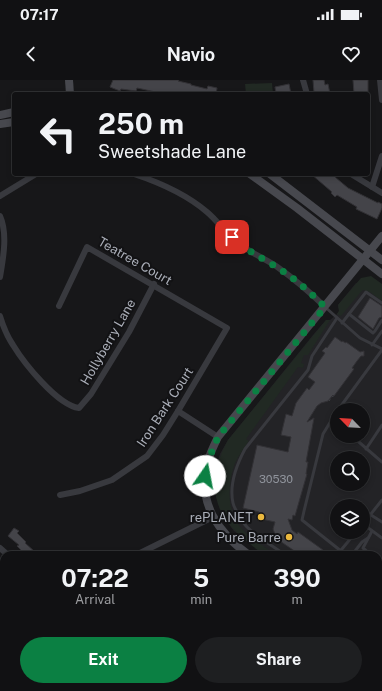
<!DOCTYPE html>
<style>
body{margin:0;font-family:"Public Sans",sans-serif;background:#1e1f21;color:#f1f3f6;height:100vh;display:flex;flex-direction:column;font-size:15px;white-space:nowrap}
*{box-sizing:border-box;margin:0}
p{font-size:13px;color:#9c9da0}
.icon{flex:none;width:22px;height:22px;fill:none;stroke:currentColor;stroke-width:2;stroke-linecap:round;stroke-linejoin:round}
.map{position:relative;flex:1;overflow:hidden}
.sheet{position:absolute;left:0px;top:471px;width:382px;height:140px;display:flex;flex-direction:column;background:#111113;border-radius:12px 12px 0 0;box-shadow:0 2px 6px #0003,0 0 0 1px #303133}
.sheet>*{flex:none}
.hud{position:absolute;left:12px;top:12px;width:358px;height:84px;border-radius:4px;box-shadow:0 2px 6px #0003,0 0 0 1px #303133;background:#111113;color:#f1f3f6;overflow:hidden}
.needle{width:26px;rotate:295deg}
.controls{position:absolute;left:330px;top:323px;display:grid;gap:8px}
.controls a{display:grid;place-items:center;width:40px;height:40px;border-radius:50%;background:#111113;box-shadow:0 2px 6px #0003,0 0 0 1px #303133;font-size:20px}
.pin{position:absolute;display:grid;place-items:center;width:34px;height:34px;color:#fff;margin:-17px;border-radius:8px;box-shadow:0 2px 6px #0006}
.me{position:absolute;width:44px;margin:-22px;rotate:12deg;stroke-linejoin:round;filter:drop-shadow(0 0 3px #0008)}
.turn{display:flex;align-items:center;gap:14px;height:84px;padding:0 20px;font-size:18px}
.turn .icon{width:52px;height:52px;stroke-width:2.5}
.turn b{display:block;font-size:28px;line-height:34px}
.eta{display:flex;justify-content:space-evenly;align-items:center;height:68px;text-align:center}
.eta b{font-size:24px;font-weight:700;line-height:28px}
.action{display:flex;gap:8px;margin-top:auto;padding:8px 20px}
.action a{flex:1;height:46px;border-radius:24px;background:#0b8043;color:#fff;font-size:16px;font-weight:700;line-height:46px;text-align:center}
.action a+a{background:#1e1f21;color:#f1f3f6}
.status{display:flex;justify-content:space-between;align-items:center;height:28px;padding:0 20px;background:#111113;direction:ltr}
.status svg{height:11px;fill:currentColor}
header{display:flex;justify-content:space-between;align-items:center;height:52px;padding:0 20px;background:#111113;font-size:18px;font-weight:700}
.map>svg:first-child{display:block}
.built{fill:#232326;fill-rule:evenodd}
.green{fill:#212923}
.lines{fill:none;stroke-linecap:round;stroke-linejoin:round}
.stream{stroke:#2e363d;stroke-width:1.5}
.building{fill:#444449;stroke:#323135}
.path{stroke:#3e4045;stroke-width:1;stroke-dasharray:2 3;stroke-linecap:butt}
.lane{stroke:#38393e;stroke-width:3}
.street{stroke:#38393e;stroke-width:6}
.secondary{stroke:#47484e;stroke-width:8}
.primary{stroke:#55565d;stroke-width:9}
.route{stroke:#0b8043;stroke-width:7;stroke-dasharray:0 12.6}
.poi-dot{fill:#eab83e;stroke:#121214;stroke-width:1.5}
.labels{text-anchor:middle;dominant-baseline:central;stroke-width:4;stroke-linejoin:round;paint-order:stroke}
.number-label{font-size:11px;fill:#90949c}
.street-label{font-size:13px;fill:#aaaeb8;stroke:#121214}
.poi-label{font-size:13px;fill:#aaaeb8;stroke:#121214;text-anchor:end}
</style>
<div class="status"><b>07:17</b><svg viewBox="0 0 49 12"><path d="M0 12V9h3v3zM5 12V6h3v6zM10 12V3h3v9zM15 12V0h3v12zM26 1h20v11H26zM47 4h2v5h-2z"/></svg></div>
<header><svg class="icon" aria-label="back" viewBox="0 0 24 24"><path d="M15 5l-7 7 7 7"/></svg>Navio<svg class="icon" aria-label="heart" viewBox="0 0 24 24"><path d="M12 20l-8-8c-3-5 5-10 8-4 3-6 11-1 8 4z"/></svg></header>
<div class="map">
<svg width="382" height="611" viewBox="0 0 382 611">
<rect width="100%" height="100%" fill="#171719"/>
<path class="built" d="M356,203l26,12v284l-4,5v-29h-112l-32,-24 -9,-12 -6,-12 -4,-26v-11l5,-16 8,-14 85,-105 13,-15h4l7,-6 2,-3 -1,-6zM337,330h26v26h-26zM337,378h26v26h-26zM337,426h26v26h-26z"/>
<g class="green">
<polygon points="272,3 273,14 246,14 245,4"/>
<polygon points="371,196 382,204 382,221 370,212 363,210 359,214 341,236 337,234 339,231 338,225 361,198"/>
<path d="M326,240h4l-22,35h-4l-3,8 3,1 -1,4 -5,-1 -52,72 3,2 -1,1c-4,7 -10,14 -13,21 -8,22 -9,51 9,68 9,9 21,16 32,24 -3,0 -7,1 -9,0 -6,-1 -18,-12 -23,-16 -34,-28 -37,-61 -16,-99z"/>
<polygon points="258,607 314,607 311,611 255,611"/>
</g>
<g class="lines">
<polyline class="stream" points="287,611 289,607"/>
</g>
<g class="building">
<polygon points="113,0 179,0 178,1 191,4 191,5 207,9 208,6 217,8 216,14 182,14 176,13 175,14 165,14 137,8 136,11 121,9 120,11 110,7"/>
<polygon points="313,0 324,0 325,5 328,4 330,14 314,13"/>
<polygon points="353,0 368,0 368,14 354,14"/>
<polygon points="289,4 291,14 279,14 278,12 276,13 275,7"/>
<polygon points="311,94 337,94 335,97 348,108 378,123 378,122 382,124 382,128 377,139 356,129 357,127 337,115 335,117 331,113 332,112"/>
<polygon points="370,218 382,226 382,237 379,238 373,249 358,237"/>
<polygon points="335,257 342,262 342,261 346,263 346,262 360,272 364,271 364,276 361,276 357,281 352,288 354,289 334,316 333,315 328,321 321,323 317,326 307,342 314,338 306,382 308,382 306,394 307,394 295,436 293,435 292,440 288,439 292,450 297,454 298,452 323,470 323,475 294,475 296,472 277,459 273,449 275,442 257,438 259,432 243,428 257,365 288,372 291,357 281,355 286,334 292,336 296,323 307,308 309,310 315,302 308,297 325,273 322,271 326,267 327,268"/>
<polygon points="14,448 19,451 17,453 26,462 25,463 35,472 32,475 26,475 17,466 19,465 8,456"/>
</g>
<g class="lines">
<polyline class="path" points="329,321 333,316 335,317"/>
<g class="lane">
<polyline points="325,227 360,258 382,269"/>
<polyline points="349,234 373,253 375,251 382,240"/>
<polyline points="342,243 366,212 382,223"/>
<polyline points="372,265 382,251"/>
<polyline points="338,330 382,270"/>
<polyline points="337,331 323,354 304,431 302,440 341,471"/>
<polyline points="332,338 337,342"/>
<polyline points="352,356 382,382"/>
<polyline points="366,369 382,345"/>
<polyline points="371,435 382,442"/>
<polyline points="363,444 382,420"/>
<polyline points="363,444 382,458"/>
<path d="M285,475c-12,-9 -27,-17 -38,-28 -4,-4 -13,-19 -14,-24 -4,-18 4,-39 12,-54l63,-79 4,-14 25,-38"/>
<polyline points="337,475 356,452"/>
<polyline points="352,475 362,462 368,458"/>
<polyline points="371,475 363,468 372,451"/>
<polyline points="378,480 382,481"/>
<polyline points="378,493 382,487"/>
</g>
<g class="street">
<polyline points="303,0 307,14"/>
<polyline points="380,0 382,20"/>
<path d="M134,94c27,9 52,20 73,38 12,10 21,25 35,34 10,7 23,13 34,20 17,12 34,26 49,41"/>
<polyline points="351,94 382,113"/>
<polyline points="372,107 382,76"/>
<polyline points="0,116 36,94"/>
<path d="M0,136c8,18 3,43 0,61"/>
<polyline points="59,226 87,167 227,248 178,331 163,355 147,376 112,400 80,411 60,415"/>
<path d="M0,236c3,10 7,20 13,29 11,18 44,60 66,63l12,-14 38,-62 25,-48"/>
<polyline points="178,331 218,357"/>
<polyline points="0,468 8,475"/>
<polyline points="136,475 213,437"/>
<polyline points="378,561 382,564"/>
<polyline points="0,580 4,585"/>
<polyline points="22,607 26,611"/>
<polyline points="124,607 128,611"/>
<polyline points="94,611 99,607"/>
<polyline points="249,611 251,607"/>
</g>
<g class="secondary">
<polyline points="69,0 70,14"/>
<polyline points="0,35 14,32"/>
<polyline points="0,44 14,42"/>
<polyline points="250,94 297,128 382,194"/>
<polyline points="270,94 382,180"/>
<path d="M249,475c-31,-22 -52,-53 -42,-92 3,-9 7,-18 11,-26l164,-201"/>
</g>
<g class="primary">
<polyline points="378,516 382,510"/>
<polyline points="378,535 382,530"/>
<polyline points="316,611 318,607"/>
<polyline points="329,611 332,607"/>
</g>
</g>
<g class="lines">
<path class="route" d="M205,396l2,-13 11,-26 107,-130c-15,-15 -32,-30 -50,-41 -15,-9 -31,-17 -43,-29"/>
</g>
<g class="poi-dot">
<circle cx="261" cy="437" r="4"/>
<circle cx="289" cy="457" r="4"/>
</g>
<g class="labels">
<g class="number-label">
<text x="276" y="399">30530</text>
</g>
<g class="street-label">
<text transform="translate(135 181) rotate(30)">Teatree Court</text>
<text transform="translate(108 262) rotate(-60)">Hollyberry Lane</text>
<text transform="translate(165 327) rotate(-57)">Iron Bark Court</text>
</g>
<g class="poi-label">
<text x="253" y="437">rePLANET</text>
<text x="281" y="457">Pure Barre</text>
</g>
</g>
</svg>
<div class="controls">
<a><svg class="needle" viewBox="-14 -14 28 28"><path d="M0-13l5 13h-10z" fill="#e53935"/><path d="M0 13l5-13h-10z" fill="#9c9da0"/></svg></a>
<a><svg class="icon" aria-label="search" viewBox="0 0 24 24"><circle cx="10" cy="10" r="6"/><path d="M15 15l6 6"/></svg></a>
<a><svg class="icon" aria-label="layers" viewBox="0 0 24 24"><path d="M12 4l9 5-9 5-9-5zM3 14l9 5 9-5"/></svg></a>
</div>
<div class="pin" style="left:232px;top:157px;background:#d93025"><svg class="icon" aria-label="arrive" viewBox="0 0 24 24"><path d="M6 21V4h12l-3 4 3 4H6"/></svg></div>
<svg class="me" style="left:205px;top:396px" viewBox="-20 -20 40 40"><circle r="19" fill="#fff"/><path d="M0-13L10 11 0 6-10 11z" fill="#0b8043"/></svg>
<div class="hud">
<div class="turn"><svg class="icon" aria-label="left" viewBox="0 0 24 24"><path d="M17 20v-9H6M10 6l-5 5 5 5"/></svg><div><b>250 m</b>Sweetshade Lane</div></div>
</div>
<section class="sheet">
<div class="eta">
<div><b>07:22</b><p>Arrival</p></div>
<div><b>5</b><p>min</p></div>
<div><b>390</b><p>m</p></div>
</div>
<div class="action"><a>Exit</a><a>Share</a></div>
</section>
</div>
